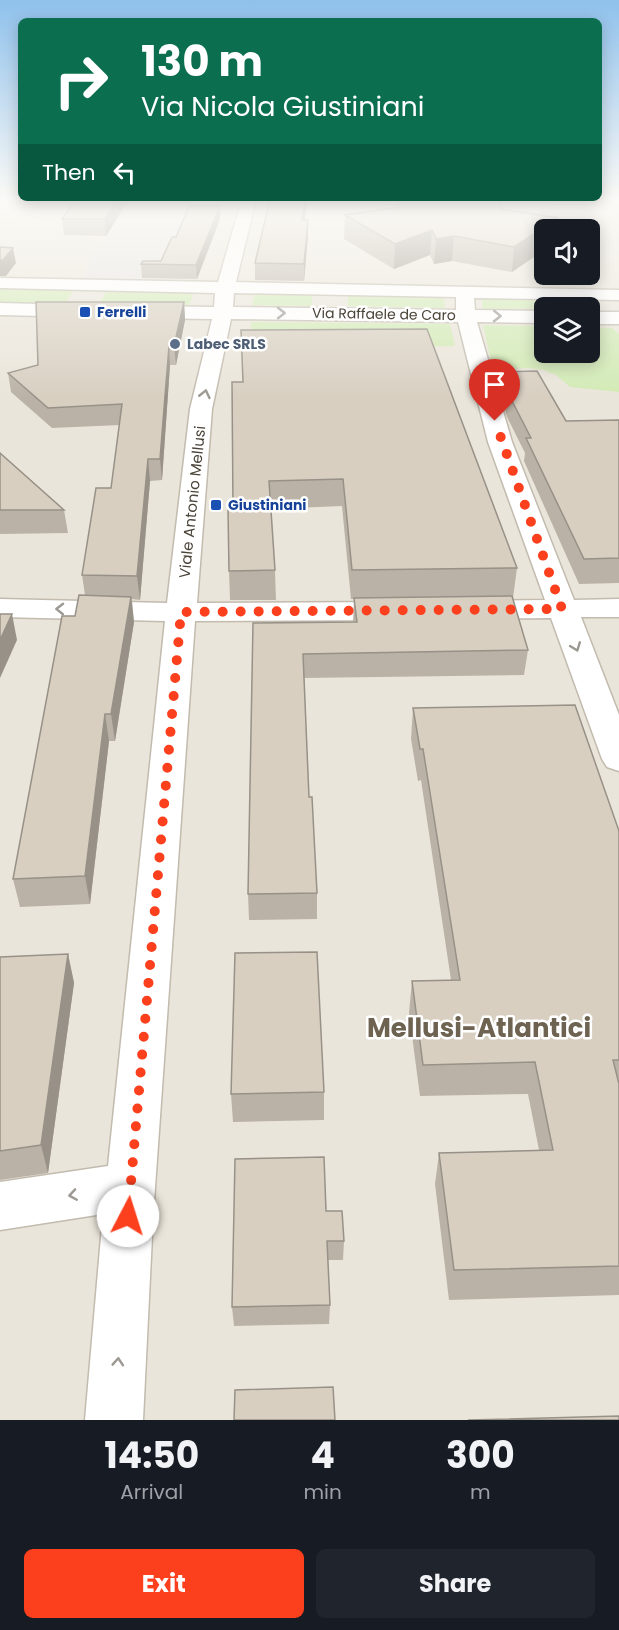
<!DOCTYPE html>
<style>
body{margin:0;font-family:Poppins,sans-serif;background:#20242c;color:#f1f3f6;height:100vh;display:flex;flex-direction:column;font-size:22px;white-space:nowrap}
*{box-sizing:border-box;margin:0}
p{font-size:20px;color:#9ea1a6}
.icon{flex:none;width:33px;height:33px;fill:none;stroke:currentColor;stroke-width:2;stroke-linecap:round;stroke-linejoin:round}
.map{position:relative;height:1420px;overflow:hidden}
.side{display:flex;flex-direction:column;background:#171b24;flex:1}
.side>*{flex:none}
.guide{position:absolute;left:18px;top:18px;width:584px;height:183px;border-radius:9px;box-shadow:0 3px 15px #0003;background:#0b6e4f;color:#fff;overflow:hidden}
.tools{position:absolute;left:534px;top:219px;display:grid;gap:12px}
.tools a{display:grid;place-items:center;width:66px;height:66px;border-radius:9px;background:#171b24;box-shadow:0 3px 15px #0003;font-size:30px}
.pin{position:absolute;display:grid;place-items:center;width:51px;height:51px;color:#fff;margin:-62px -26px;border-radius:50% 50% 50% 0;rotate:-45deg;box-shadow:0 0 6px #0007}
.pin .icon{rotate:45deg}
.me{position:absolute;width:66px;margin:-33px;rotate:5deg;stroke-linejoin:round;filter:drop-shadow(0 0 4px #0008)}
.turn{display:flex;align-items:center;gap:21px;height:126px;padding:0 24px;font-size:27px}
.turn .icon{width:78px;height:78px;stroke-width:2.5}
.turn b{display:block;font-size:42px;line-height:51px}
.then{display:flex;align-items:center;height:57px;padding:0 24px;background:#0003;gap:12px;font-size:22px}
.eta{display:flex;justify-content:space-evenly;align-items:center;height:102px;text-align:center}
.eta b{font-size:36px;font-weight:700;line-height:42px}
.primary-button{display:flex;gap:12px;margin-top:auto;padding:12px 24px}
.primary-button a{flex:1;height:69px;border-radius:9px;background:#fc3f1d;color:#fff;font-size:24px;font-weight:700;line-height:69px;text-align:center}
.primary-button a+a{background:#20242c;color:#f1f3f6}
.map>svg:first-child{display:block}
.residential{fill:#eae5da;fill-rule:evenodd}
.green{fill:#d2eab5}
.parking{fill:#e5e3e0}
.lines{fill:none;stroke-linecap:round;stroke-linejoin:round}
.street-casing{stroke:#c2bbae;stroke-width:3}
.street{fill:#fff;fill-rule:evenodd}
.wall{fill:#bab2a6}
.shaded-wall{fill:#979187}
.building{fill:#d8cfc1;stroke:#979187;stroke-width:1.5}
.oneway{stroke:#9c9892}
.route{stroke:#fc3f1d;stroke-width:10;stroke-dasharray:0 18}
.transit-dot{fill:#1a4fb4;stroke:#fff;stroke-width:2}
.service-dot{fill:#5c6f8a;stroke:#fff;stroke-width:2}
.labels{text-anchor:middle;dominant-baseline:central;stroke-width:5;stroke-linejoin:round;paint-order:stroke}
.far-transit-label{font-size:14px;font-weight:bold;fill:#164399;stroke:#fff;text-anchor:start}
.far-street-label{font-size:14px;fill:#4b4439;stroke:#fff}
.far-service-label{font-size:14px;font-weight:bold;fill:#4e5e75;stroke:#fff;text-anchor:start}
.street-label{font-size:15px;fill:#4b4439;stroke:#fff}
.near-district-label{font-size:26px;font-weight:bold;fill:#6e6250;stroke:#fff}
</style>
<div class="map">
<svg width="619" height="1420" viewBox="0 0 619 1420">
<rect width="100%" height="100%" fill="#f6f3ec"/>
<path class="residential" d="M0,199h619v1221h-619zM544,230h46v44h-46zM544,308h46v44h-46z"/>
<g class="green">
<polygon points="0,289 73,291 65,304 0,302"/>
<polygon points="106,291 194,292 189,306 100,304"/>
<polygon points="255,293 313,294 311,306 252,305"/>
<polygon points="348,294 444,296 445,308 348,306"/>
<polygon points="481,296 596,299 601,311 590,311 590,308 483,309"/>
<polygon points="251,322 450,324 455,346 252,351"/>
<polygon points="483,325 544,326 544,352 590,352 590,327 612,328 619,334 619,392 570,387 556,375 544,370 528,368 493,370"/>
</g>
<polygon class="parking" points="129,199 223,199 219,213 162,275 144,274 141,280 80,279"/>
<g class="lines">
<g class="street-casing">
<g id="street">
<path d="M242,199h14l-20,83 383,8v10l-145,-2 1,12 69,1v12l-67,-1 35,120 62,158 45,-1v18h-38l38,98v56l-12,-4 -5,-8 -51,-141 -80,1 -10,-3 -5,-6 5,-6 10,-3 74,-1 -57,-158 -30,-120 -227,-3 -19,90 -15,194 201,-1 10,3 5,6 -5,6 -10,3 -203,1 -42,595 -10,204h-58l18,-206 -103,16v-48l108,-16 57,-545 -165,-4v-18l167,4 23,-194 22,-90 -72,-1 -9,-6 9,-6 74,1 1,-14 -215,-5v-10l218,4zM234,293l222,4v13l-223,-3z"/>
<polygon points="0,303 82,305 91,311 82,317 0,315"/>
<rect x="590" y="312" width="29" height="12"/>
</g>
</g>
<use href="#street" class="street"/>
</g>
<g class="wall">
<polygon points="129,199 106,236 64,235 62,219"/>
<polygon points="270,199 308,199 305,220 308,236 304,281 255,280 255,263"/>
<polygon points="220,206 220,219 197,279 142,278 141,264 161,261 176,237"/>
<polygon points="502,209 544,230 544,250 512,272 452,261 434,264 430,255 394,269 344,239 345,215"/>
<polygon points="184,302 185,320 176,365 170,365 162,480 150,481 140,600 132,599 134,622 115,741 109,741 90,904 20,907 13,879 75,616 85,595 82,575 111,488 120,425 52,428 11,392 8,373 38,365"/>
<polygon points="502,372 566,421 619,420 619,583 579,584 524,461 525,453 507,417 500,393"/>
<polygon points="232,382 517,568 513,598 512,598 528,650 524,675 304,678 309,797 317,893 317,919 249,920 248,894 253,623 353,622 354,599 351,599 342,506 271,509 275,570 276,600 230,600 229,571 233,510"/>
<polygon points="0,453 64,510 68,533 0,534"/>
<polygon points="413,708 619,831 619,1295 449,1300 435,1184 439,1153 539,1150 528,1094 420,1096 409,1013 412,981 451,980 421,780 418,781 411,739"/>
<polygon points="68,954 74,983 48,1173 0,1180 0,957"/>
<polygon points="324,1092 324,1120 233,1122 231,1094"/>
<polygon points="326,1211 344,1241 343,1260 328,1260 330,1305 329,1324 234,1326 232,1307"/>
</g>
<g class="shaded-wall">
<polygon points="118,199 129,199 106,236 105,219"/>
<polygon points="305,199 308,199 302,236 302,220"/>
<polygon points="220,206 220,219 197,279 196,265"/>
<polygon points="558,218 557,230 544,230 544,250 512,272 514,247"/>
<polygon points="308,220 308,236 304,281 304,264"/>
<polygon points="432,230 430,255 394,269 395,244"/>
<polygon points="454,236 452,261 434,264 436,239"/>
<polygon points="13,248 16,263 6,276 0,276 0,260"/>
<polygon points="184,302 185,320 176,365 174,346"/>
<polygon points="169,346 170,365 162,480 160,459"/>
<polygon points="148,459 150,481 140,600 137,576"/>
<polygon points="131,597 134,622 115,741 111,714"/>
<polygon points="12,614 17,640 0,678 0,640"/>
<polygon points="105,714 109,741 90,904 85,876"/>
<polygon points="68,954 74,983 48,1173 41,1145"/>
</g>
<g class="building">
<polygon points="76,199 118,199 105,219 62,219"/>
<polygon points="270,199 305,199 302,220 308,220 304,264 255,263"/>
<polygon points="398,199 500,199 502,209 558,218 514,247 454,236 436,239 432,230 395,244 345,215 398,207"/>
<polygon points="189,206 220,206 196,265 141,264 143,261 161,261 172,237 176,237"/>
<polygon points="0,247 13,248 3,260 0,260"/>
<polygon points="36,302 184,302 174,346 169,346 160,459 148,459 137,576 82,575 96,488 111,488 122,404 48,408 8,373 38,365"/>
<polygon points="427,329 517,568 352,570 343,479 269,481 275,570 229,571 228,510 233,510 232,382 243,382 241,330"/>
<polygon points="537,371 566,421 619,420 619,558 584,559 526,438 531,438 509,395 502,372"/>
<polygon points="0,453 64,510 0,510"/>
<polygon points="79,595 131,597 111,714 105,714 85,876 13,879 62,616 75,616"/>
<polygon points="512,596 528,650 303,654 309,797 312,797 317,893 248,894 253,623 357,622 354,598"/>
<polygon points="0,614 12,614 0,640"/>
<polygon points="575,705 619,831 619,1060 613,1060 619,1084 619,1266 454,1270 439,1153 553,1150 535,1062 423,1065 412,981 460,980 423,749 420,749 413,708"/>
<polygon points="317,952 324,1092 231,1094 235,953"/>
<polygon points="68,954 41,1145 0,1151 0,957"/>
<polygon points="324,1157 326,1211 342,1211 344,1241 327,1241 330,1305 232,1307 235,1159"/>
<polygon points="333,1387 335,1420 234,1420 235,1390"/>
<polygon points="619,1416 619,1420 468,1420"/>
</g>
<defs><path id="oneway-chevron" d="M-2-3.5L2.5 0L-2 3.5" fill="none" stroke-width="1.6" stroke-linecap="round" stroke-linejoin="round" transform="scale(1.5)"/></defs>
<g class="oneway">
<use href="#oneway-chevron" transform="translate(281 313)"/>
<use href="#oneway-chevron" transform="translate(497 316) rotate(1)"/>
<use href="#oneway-chevron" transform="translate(205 394) rotate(-77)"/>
<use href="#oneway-chevron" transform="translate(60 609) rotate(-179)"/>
<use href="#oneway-chevron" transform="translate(576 647) rotate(69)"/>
<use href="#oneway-chevron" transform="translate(73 1195) rotate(171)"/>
<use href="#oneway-chevron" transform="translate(118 1362) rotate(-86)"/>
</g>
<linearGradient id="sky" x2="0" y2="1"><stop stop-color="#8fc1ec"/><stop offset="0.5" stop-color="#fbfaf6"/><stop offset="1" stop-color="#fbfaf6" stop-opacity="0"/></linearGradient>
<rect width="619" height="398" fill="url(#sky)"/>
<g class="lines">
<polyline class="route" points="128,1216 181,612 562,609 495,421"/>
</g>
<g class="transit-dot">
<rect x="79" y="306" width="12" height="12" rx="3"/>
<rect x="210" y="499" width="12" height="12" rx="3"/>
</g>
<circle class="service-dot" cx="175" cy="344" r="6"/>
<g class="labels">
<g class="far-transit-label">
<text x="97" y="312">Ferrelli</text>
<text x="228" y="505">Giustiniani</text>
</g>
<g class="far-street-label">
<text transform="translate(384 314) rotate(1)">Via Raffaele de Caro</text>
</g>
<g class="far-service-label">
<text x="187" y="344">Labec SRLS</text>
</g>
<g class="street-label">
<text transform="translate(192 502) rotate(-84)">Viale Antonio Mellusi</text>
</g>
<g class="near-district-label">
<text x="479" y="1028">Mellusi-Atlantici</text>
</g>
</g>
</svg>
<div class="tools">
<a><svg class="icon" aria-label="sound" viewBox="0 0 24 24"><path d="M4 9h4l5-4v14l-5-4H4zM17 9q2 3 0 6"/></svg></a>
<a><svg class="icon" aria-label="layers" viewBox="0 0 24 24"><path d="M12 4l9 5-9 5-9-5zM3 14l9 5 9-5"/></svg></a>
</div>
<div class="pin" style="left:495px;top:421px;background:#d93025"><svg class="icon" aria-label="arrive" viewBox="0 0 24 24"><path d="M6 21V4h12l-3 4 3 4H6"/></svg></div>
<svg class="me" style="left:128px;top:1216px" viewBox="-20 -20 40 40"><circle r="19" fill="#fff"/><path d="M0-13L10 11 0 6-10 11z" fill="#fc3f1d"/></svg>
<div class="guide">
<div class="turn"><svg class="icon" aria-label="right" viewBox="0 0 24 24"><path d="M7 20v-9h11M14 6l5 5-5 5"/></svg><div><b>130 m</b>Via Nicola Giustiniani</div></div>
<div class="then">Then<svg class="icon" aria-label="left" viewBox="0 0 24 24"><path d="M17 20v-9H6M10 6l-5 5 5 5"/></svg></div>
</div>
</div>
<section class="side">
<div class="eta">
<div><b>14:50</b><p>Arrival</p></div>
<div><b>4</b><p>min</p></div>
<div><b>300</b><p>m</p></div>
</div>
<div class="primary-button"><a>Exit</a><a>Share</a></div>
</section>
